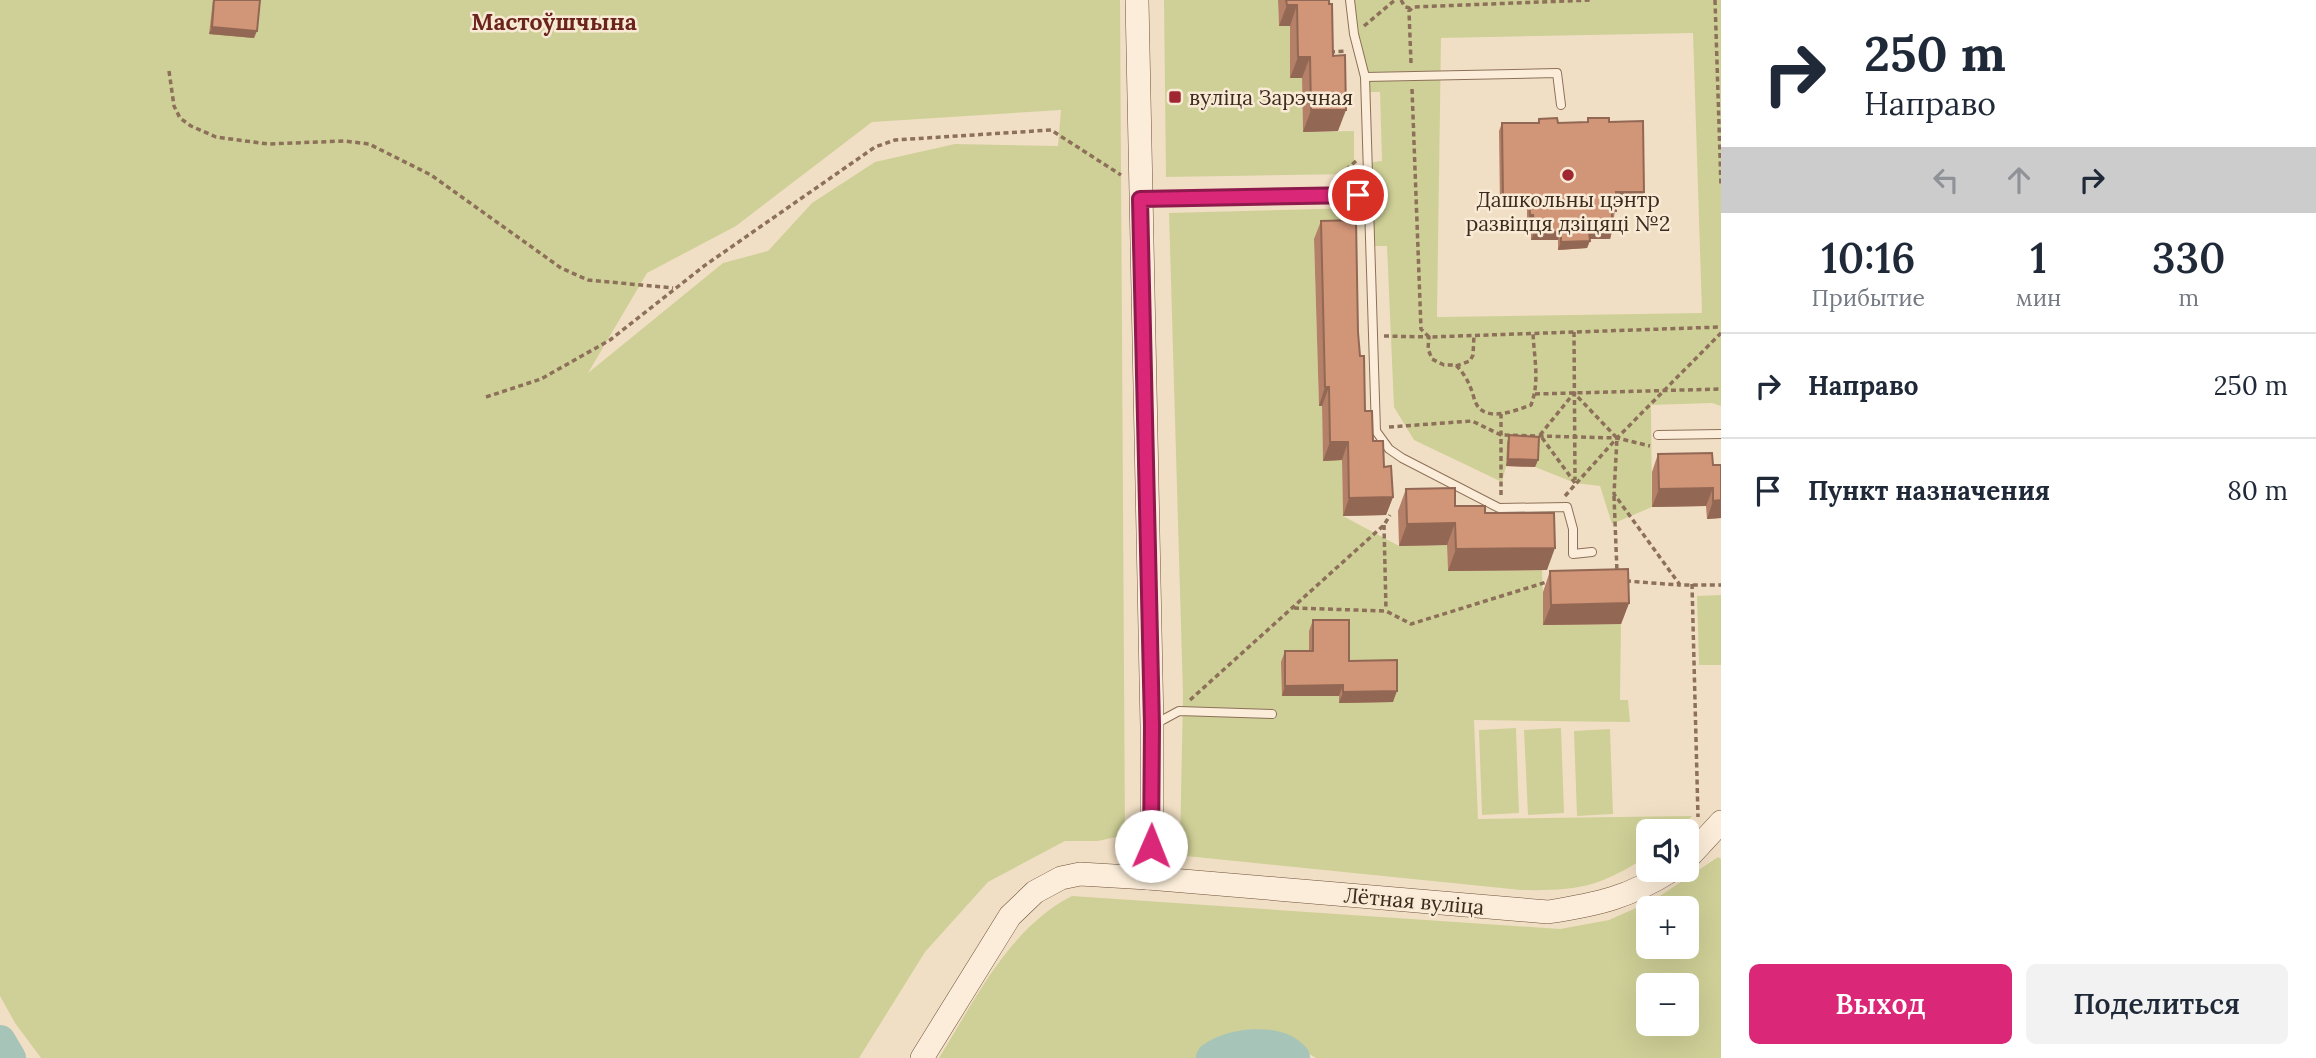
<!DOCTYPE html>
<html lang="ru">
<meta charset="utf-8">
<style>
body{margin:0;font-family:Lora,serif;background:#f2f2f3;color:#1f2937;height:100vh;display:flex;flex-direction:column;font-size:26px;white-space:nowrap}
*{box-sizing:border-box;margin:0}
p{font-size:23px;color:#747a83}
.icon{flex:none;width:38px;height:38px;fill:none;stroke:currentColor;stroke-width:2;stroke-linecap:round;stroke-linejoin:round}
.map{position:relative;flex:1;overflow:hidden}
.details{display:flex;flex-direction:column;background:#fff;width:595px}
.details>*{flex:none}
.banner{background:#fff;color:#1f2937;overflow:hidden}
.tools{position:absolute;left:1636px;top:819px;display:grid;gap:14px}
.tools a{display:grid;place-items:center;width:63px;height:63px;border-radius:10px;background:#fff;box-shadow:0 7px 28px #0002;font-size:35px}
.pin{position:absolute;display:grid;place-items:center;width:60px;height:60px;color:#fff;margin:-30px;border:4px solid #fff;border-radius:50%;box-shadow:0 2px 7px #0007}
.me{position:absolute;width:77px;margin:-38px;rotate:1deg;stroke-linejoin:round;filter:drop-shadow(0 0 5px #0008)}
.turn{display:flex;align-items:center;gap:24px;height:147px;padding:0 28px;font-size:32px}
.turn .icon{width:91px;height:91px;stroke-width:2.5}
.turn b{display:block;font-size:49px;line-height:60px}
.lanes{display:flex;align-items:center;height:66px;padding:0 28px;background:#0003;justify-content:center;gap:35px;direction:ltr}
.lanes .off{opacity:.35}
.eta{display:flex;justify-content:space-evenly;align-items:center;height:119px;text-align:center}
.eta b{font-size:42px;font-weight:600;line-height:49px}
.cta{display:flex;gap:14px;margin-top:auto;padding:14px 28px}
.cta a{flex:1;height:80px;border-radius:10px;background:#db2777;color:#fff;font-size:28px;font-weight:600;line-height:80px;text-align:center}
.cta a+a{background:#f2f2f3;color:#1f2937}
ul{padding:0;list-style:none}
li{display:flex;align-items:center;gap:21px;height:105px;padding:0 28px;border-top:2px solid #e0e1e3}
li div{flex:1}
li b{display:block;font-size:26px}
li em{font-style:normal}
main{display:flex;flex:1;min-height:0}
.map>svg:first-child{display:block}
.green{fill:#cfd097;fill-rule:evenodd}
.lines{fill:none;stroke-linecap:round;stroke-linejoin:round}
.river{stroke:#a7c4b8;stroke-width:32}
.lane-casing{stroke:#8d7059;stroke-width:10}
.secondary-casing{stroke:#6f513c;stroke-width:24}
.path{stroke:#8d7059;stroke-width:3.5;stroke-dasharray:5 3.5;stroke-linecap:butt}
.lane{stroke:#fbedd9;stroke-width:8}
.secondary{stroke:#fbedd9;stroke-width:23}
.wall{fill:#b48067}
.shaded-wall{fill:#926854}
.building{fill:#d19578;stroke:#926854;stroke-width:2}
.route-casing{stroke:#8e194d;stroke-width:18}
.route{stroke:#db2777;stroke-width:12}
.poi-dot{fill:#a02632;stroke:#f8ead5;stroke-width:2.5}
.labels{text-anchor:middle;dominant-baseline:central;stroke-width:5;stroke-linejoin:round;paint-order:stroke}
.poi-label{font-size:21px;fill:#3c2a1e;stroke:#f8ead5;text-anchor:start}
.street-label{font-size:21px;fill:#3c2a1e;stroke:#f8ead5}
.neighbourhood-label{font-size:23px;font-weight:bold;fill:#6b241b;stroke:#f8ead5}
</style>
<main>
<div class="map">
<svg width="1721" height="1058" viewBox="0 0 1721 1058">
<rect width="100%" height="100%" fill="#f1dfc5"/>
<g class="green">
<path d="M0,0h1120l5,835 -27,6h-33l-77,41 -63,70 -66,106h-818l-26,-35 -15,-27zM1061,110l-3,36 -103,-2 -80,18 -63,41 -44,48 -45,12 -135,110 59,-100 89,-47 136,-104z"/>
<polygon points="1164,0 1278,0 1279,26 1290,26 1290,78 1302,78 1303,132 1354,131 1354,174 1166,177"/>
<path d="M1351,0h370v406l-9,-3 -61,2 1,102 -40,17 -12,-38 -25,-3 -40,-16 1,-22 -29,-2 -1,23 -4,16 -88,-42 -20,-33 -7,-161h-17l-3,-83 15,-2 -2,-69h-15zM1693,33l9,280 -265,4 4,-279z"/>
<path d="M1356,208l1,30 -43,2 5,165 3,1 1,54h19l1,56 56,30 48,-1 1,26 94,-1 2,55 77,-1 -1,76h8l2,22 -156,-2 4,99 214,-3 -15,15h-29v25c-49,31 -69,35 -127,34l-335,-34 -6,-8 3,-153 -14,-482z"/>
<polygon points="1721,595 1721,665 1699,665 1697,596"/>
<polygon points="1516,728 1519,813 1482,815 1479,730"/>
<polygon points="1561,728 1564,813 1528,815 1524,730"/>
<polygon points="1610,729 1613,814 1577,816 1574,731"/>
<path d="M1718,857l3,2v199h-405l-25,-15 -27,-9 -44,6 -23,18h-258c36,-58 70,-130 133,-162l488,33 49,-9 45,-20zM1648,908h39v39h-39zM1648,985h39v39h-39z"/>
</g>
<g class="lines">
<g class="river">
<polyline points="0,1041 10,1058"/>
<path d="M1212,1058c21,-14 64,-20 82,0"/>
</g>
<g class="lane-casing">
<g id="lane">
<polyline points="1350,0 1354,34 1365,77 1376,431 1389,449 1402,458 1499,508 1567,507 1573,529 1573,554 1592,552"/>
<polyline points="1365,77 1557,73 1561,105"/>
<polyline points="1144,199 1368,194"/>
<polyline points="1658,435 1721,434"/>
<polyline points="1155,724 1179,711 1272,714"/>
</g>
</g>
<g class="secondary-casing">
<g id="secondary">
<polyline points="1137,0 1152,726 1152,831 1148,878"/>
<polyline points="1687,859 1721,822"/>
<path d="M922,1058l88,-142 25,-24 26,-14 19,-4 68,4 400,34c50,-8 80,-14 124,-42"/>
</g>
</g>
<g class="path">
<polyline points="1401,0 1405,7 1410,8"/>
<polyline points="1715,0 1721,187"/>
<polyline points="1364,26 1395,0"/>
<polyline points="1330,52 1347,51"/>
<polyline points="1411,63 1409,11 1413,7 1592,0"/>
<polyline points="169,71 174,106 180,118 191,126 216,137 268,144 344,141 369,144 431,175 561,268 588,280 673,288"/>
<polyline points="1412,89 1421,329 1429,337 1721,327"/>
<polyline points="1333,181 1356,161"/>
<polyline points="1334,208 1352,223"/>
<polyline points="1574,332 1575,480"/>
<path d="M1384,336l45,1 -1,12 4,10 12,6h12c10,11 14,19 18,33 7,27 40,13 57,7 9,-23 3,-48 2,-72"/>
<polyline points="1456,366 1470,361 1473,355 1474,335"/>
<polyline points="1535,394 1721,389"/>
<polyline points="486,397 541,379 610,340 704,266 875,147 895,140 1051,130 1121,175"/>
<polyline points="1389,427 1472,421 1501,435 1617,438 1650,446"/>
<polyline points="1575,483 1540,435 1574,393 1617,438 1614,494 1680,585 1721,585"/>
<polyline points="1501,495 1501,414"/>
<polyline points="1565,496 1617,438 1721,333"/>
<polyline points="1614,496 1617,572"/>
<polyline points="1384,525 1386,610"/>
<polyline points="1626,581 1680,585"/>
<polyline points="1692,584 1698,817"/>
<polyline points="1294,608 1386,611 1411,624 1550,581"/>
<polyline points="1190,700 1384,525 1390,515"/>
</g>
<use href="#lane" class="lane"/>
<use href="#secondary" class="secondary"/>
</g>
<g class="wall">
<polygon points="213,0 260,0 254,38 209,34"/>
<polygon points="1278,0 1329,0 1338,131 1303,132 1302,78 1290,78 1290,26 1279,26"/>
<polygon points="1588,118 1609,122 1642,199 1616,199 1614,218 1612,218 1612,231 1610,239 1590,239 1587,248 1558,250 1558,240 1531,240 1531,223 1527,223 1527,204 1500,205 1499,131 1502,123 1538,123 1539,119 1558,123 1587,122"/>
<polygon points="1321,221 1358,332 1365,411 1373,441 1384,467 1393,497 1386,515 1343,516 1342,460 1323,461 1322,406 1319,406 1314,239"/>
<polygon points="1509,435 1538,460 1535,467 1506,466 1507,443"/>
<polygon points="1658,454 1713,465 1721,465 1721,518 1707,519 1706,506 1652,507 1652,472"/>
<polygon points="1406,489 1455,506 1485,513 1547,570 1448,571 1447,545 1399,546 1398,511"/>
<polygon points="1550,571 1629,603 1621,624 1543,625 1543,592"/>
<polygon points="1313,620 1349,661 1393,702 1339,703 1339,696 1282,696 1281,662 1285,651 1309,651 1309,631"/>
</g>
<g class="shaded-wall">
<polygon points="1287,5 1297,5 1290,26 1279,26"/>
<polygon points="212,27 257,31 254,38 209,34"/>
<polygon points="1298,57 1310,57 1302,78 1290,78"/>
<polygon points="1311,110 1346,110 1338,131 1303,132"/>
<polygon points="1616,192 1644,192 1642,199 1613,199"/>
<polygon points="1529,197 1527,204 1500,205 1503,198"/>
<polygon points="1530,215 1533,215 1531,223 1527,223"/>
<polygon points="1612,231 1610,239 1587,239 1589,232"/>
<polygon points="1561,232 1558,240 1531,240 1534,233"/>
<polygon points="1590,241 1587,248 1558,250 1561,242"/>
<polygon points="1325,387 1329,387 1322,406 1319,406"/>
<polygon points="1330,442 1348,442 1342,460 1323,461"/>
<polygon points="1508,459 1538,460 1535,467 1506,466"/>
<polygon points="1713,488 1706,506 1652,507 1659,489"/>
<polygon points="1393,497 1386,515 1343,516 1349,498"/>
<polygon points="1721,500 1721,518 1707,519 1713,501"/>
<polygon points="1455,523 1447,545 1399,546 1407,524"/>
<polygon points="1555,548 1547,570 1448,571 1456,549"/>
<polygon points="1629,603 1621,624 1543,625 1551,605"/>
<polygon points="1343,685 1339,696 1282,696 1285,686"/>
<polygon points="1397,691 1393,702 1339,703 1343,692"/>
</g>
<g class="building">
<polygon points="214,0 260,0 257,31 212,27"/>
<polygon points="1286,0 1329,0 1329,4 1332,4 1333,56 1345,55 1346,110 1311,110 1310,57 1298,57 1297,5 1287,5"/>
<polygon points="1557,118 1558,123 1588,122 1588,118 1609,118 1609,122 1643,121 1644,192 1616,192 1616,211 1612,211 1612,231 1589,232 1590,241 1561,242 1561,232 1534,233 1533,215 1530,215 1529,197 1503,198 1502,123 1539,123 1539,119"/>
<polygon points="1356,220 1358,332 1360,356 1364,356 1365,411 1372,411 1373,441 1383,441 1384,467 1391,466 1393,497 1349,498 1348,442 1330,442 1329,387 1325,387 1321,221"/>
<polygon points="1509,435 1539,437 1538,460 1508,459"/>
<polygon points="1712,453 1713,465 1721,465 1721,500 1713,501 1713,488 1659,489 1658,454"/>
<polygon points="1455,488 1455,506 1485,506 1485,513 1554,513 1555,548 1456,549 1455,523 1407,524 1406,489"/>
<polygon points="1628,569 1629,603 1551,605 1550,571"/>
<polygon points="1313,620 1349,620 1349,661 1397,660 1397,691 1343,692 1343,685 1285,686 1285,651 1313,651"/>
</g>
<g class="lines">
<g class="route-casing">
<polyline id="route" points="1151,846 1152,726 1140,199 1358,195"/>
</g>
<use href="#route" class="route"/>
</g>
<g class="poi-dot">
<rect x="1168" y="90" width="14" height="14" rx="3.5"/>
<circle cx="1568" cy="175" r="7"/>
</g>
<g class="labels">
<g class="poi-label">
<text x="1189" y="97">вуліца Зарэчная</text>
<text x="1568" y="199" text-anchor="middle">Дашкольны цэнтр<tspan x="1568" dy="24">развіцця дзіцяці №2</tspan></text>
</g>
<g class="street-label">
<text transform="translate(1414 901) rotate(5)">Лётная вуліца</text>
</g>
<g class="neighbourhood-label">
<text x="554" y="21">Мастоўшчына</text>
</g>
</g>
</svg>
<div class="tools">
<a><svg class="icon" aria-label="sound" viewBox="0 0 24 24"><path d="M4 9h4l5-4v14l-5-4H4zM17 9q2 3 0 6"/></svg></a>
<a>+</a>
<a>−</a>
</div>
<div class="pin" style="left:1358px;top:195px;background:#d93025"><svg class="icon" aria-label="arrive" viewBox="0 0 24 24"><path d="M6 21V4h12l-3 4 3 4H6"/></svg></div>
<svg class="me" style="left:1151px;top:846px" viewBox="-20 -20 40 40"><circle r="19" fill="#fff"/><path d="M0-13L10 11 0 6-10 11z" fill="#db2777"/></svg>
</div>
<section class="details">
<div class="banner">
<div class="turn"><svg class="icon" aria-label="right" viewBox="0 0 24 24"><path d="M7 20v-9h11M14 6l5 5-5 5"/></svg><div><b>250 m</b>Направо</div></div>
<div class="lanes"><svg class="icon off" aria-label="left" viewBox="0 0 24 24"><path d="M17 20v-9H6M10 6l-5 5 5 5"/></svg><svg class="icon off" aria-label="ahead" viewBox="0 0 24 24"><path d="M12 20V5M6 11l6-6 6 6"/></svg><svg class="icon" aria-label="right" viewBox="0 0 24 24"><path d="M7 20v-9h11M14 6l5 5-5 5"/></svg></div>
</div>
<div class="eta">
<div><b>10:16</b><p>Прибытие</p></div>
<div><b>1</b><p>мин</p></div>
<div><b>330</b><p>m</p></div>
</div>
<ul>
<li><svg class="icon" aria-label="right" viewBox="0 0 24 24"><path d="M7 20v-9h11M14 6l5 5-5 5"/></svg><div><b>Направо</b></div><em>250 m</em></li>
<li><svg class="icon" aria-label="arrive" viewBox="0 0 24 24"><path d="M6 21V4h12l-3 4 3 4H6"/></svg><div><b>Пункт назначения</b></div><em>80 m</em></li>
</ul>
<div class="cta"><a>Выход</a><a>Поделиться</a></div>
</section>
</main>
